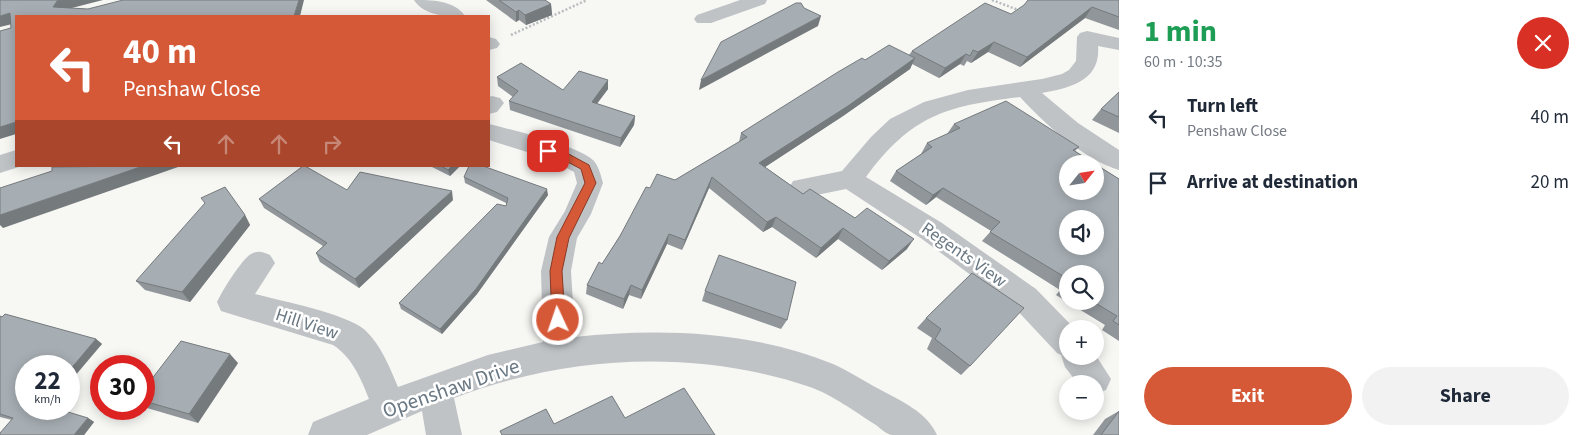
<!DOCTYPE html>
<meta charset="utf-8">
<style>
body{margin:0;font-family:"Source Sans 3",sans-serif;background:#f2f2f3;color:#1f2937;height:100vh;display:flex;flex-direction:column;font-size:19px;white-space:nowrap}
*{box-sizing:border-box;margin:0}
p{font-size:16px;color:#747a83}
.icon{flex:none;width:28px;height:28px;fill:none;stroke:currentColor;stroke-width:2;stroke-linecap:round;stroke-linejoin:round}
.map{position:relative;flex:1;overflow:hidden}
.details{display:flex;flex-direction:column;background:#fff;width:475px}
.details>*{flex:none}
.top-card{position:absolute;left:15px;top:15px;width:475px;height:152px;border-radius:0px;box-shadow:0 2px 12px #0003;background:#d55837;color:#fff;overflow:hidden}
.needle{width:32px;rotate:60deg}
.controls{position:absolute;left:1059px;top:155px;display:grid;gap:10px}
.controls a{display:grid;place-items:center;width:45px;height:45px;border-radius:50%;background:#fff;box-shadow:0 2px 12px #0003;font-size:25px}
.speed{position:absolute;left:15px;top:355px;display:flex;gap:10px;font-size:25px;font-weight:700;text-align:center}
.speed>*{display:grid;place-content:center;width:65px;height:65px;border-radius:50%;background:#fff;box-shadow:0 2px 12px #0003;line-height:1}
.speed small{font-size:12px;font-weight:400}
.speed .limit{border:8px solid #d22;background:#fff;color:#111}
.pin{position:absolute;display:grid;place-items:center;width:42px;height:42px;color:#fff;margin:-21px;border-radius:10px;box-shadow:0 2px 8px #0006}
.me{position:absolute;width:55px;margin:-28px;rotate:357deg;stroke-linejoin:round;filter:drop-shadow(0 0 4px #0008)}
.turn{display:flex;align-items:center;gap:18px;height:105px;padding:0 25px;font-size:22px}
.turn .icon{width:65px;height:65px;stroke-width:2.5}
.turn b{display:block;font-size:35px;line-height:42px}
.lanes{display:flex;align-items:center;height:48px;padding:0 25px;background:#0003;justify-content:center;gap:25px;direction:ltr}
.lanes .off{opacity:.35}
.round{display:grid;place-items:center;flex:none;width:52px;height:52px;border-radius:26px;background:#f2f2f3}
.summary{display:flex;align-items:center;justify-content:space-between;height:85px;padding:0 25px}
h1{font-size:30px;font-weight:700;line-height:38px;color:#1e9e55}
.cta{display:flex;gap:10px;margin-top:auto;padding:10px 25px}
.cta a{flex:1;height:58px;border-radius:30px;background:#d55837;color:#fff;font-size:20px;font-weight:700;line-height:58px;text-align:center}
.cta a+a{background:#f2f2f3;color:#1f2937}
ul{padding:0;list-style:none}
li{display:flex;align-items:center;gap:15px;height:65px;padding:0 25px}
li div{flex:1}
li b{display:block;font-size:19px}
li em{font-style:normal}
main{display:flex;flex:1;min-height:0}
.map>svg:first-child{display:block}
.lines{fill:none;stroke-linecap:round;stroke-linejoin:round}
.path{stroke:#b9bcbe;stroke-width:2.5;stroke-dasharray:2 2;stroke-linecap:butt}
.street{fill:#bfc3c6;fill-rule:evenodd}
.wall{fill:#90969a;fill-rule:evenodd}
.shaded-wall{fill:#757a7d}
.building{fill:#a7aeb3;stroke:#757a7d;fill-rule:evenodd}
.route{fill:#d55837;stroke:#8a3924}
.labels{text-anchor:middle;dominant-baseline:central;stroke-width:5;stroke-linejoin:round;paint-order:stroke}
.street-label{font-size:18px;fill:#697883;stroke:#fff}
.near-street-label{font-size:21px;fill:#697883;stroke:#fff}
</style>
<main>
<div class="map">
<svg width="1119" height="435" viewBox="0 0 1119 435">
<rect width="100%" height="100%" fill="#f7f7f4"/>
<g class="lines">
<g class="path">
<polyline points="992,0 1021,11"/>
<polyline points="511,35 587,0"/>
</g>
<g class="street">
<path d="M414,0c17,0 40,0 51,16 -17,1 -41,0 -51,-16z"/>
<polygon points="740,0 767,0 765,4 711,23 697,23 694,19 697,15"/>
<path d="M1087,31l32,7v12l-21,-4c3,35 -28,42 -56,47l36,30 41,27v20c-35,-10 -75,-47 -99,-73 -74,9 -108,18 -154,80l76,46 94,66 39,40h-7v27h27v-2l16,25 -5,11 -11,4v-10h-17l-13,-17 -4,-12 -4,-2 -43,-46 -92,-68 -76,-50 -44,9 -9,-3 -4,-7 4,-7 49,-10 29,-34 19,-18 34,-17 44,-12 74,-11 20,-5 7,-4 7,-9 1,-24 3,-4z"/>
<polygon points="489,37 496,39 500,44 497,48 489,50"/>
<polygon points="492,96 500,98 504,103 497,112 489,114 489,97"/>
<path d="M489,124c23,6 91,22 105,37 5,6 7,15 9,22l-12,31 -14,24 -6,33 4,66c85,-9 178,-6 258,27 16,7 31,17 46,25 22,12 48,23 58,46 -14,0 -32,0 -45,0 -6,-1 -12,-7 -16,-10 -19,-12 -45,-31 -66,-38 -115,-39 -243,-32 -356,11l8,37h-36l-4,-24 -55,24h-59l5,-13 56,-23c-8,-20 -17,-42 -36,-54l-112,-34 -4,-9c5,-11 25,-43 34,-48 7,-4 12,-2 19,1l5,8 -20,31c26,7 90,19 110,36 16,15 25,38 33,57l90,-32 55,-13 -2,-71 8,-34 16,-26 12,-28 -3,-11 -22,-12 -63,-20z"/>
<polygon points="16,150 16,166 22,166 0,173 0,155"/>
</g>
</g>
<g class="wall">
<polygon points="486,0 545,0 551,4 552,15 526,25 519,20 516,22"/>
<polygon points="1119,0 1119,30 1085,18 1020,67 988,52 971,63 967,61 964,66 960,64 939,78 912,64 910,69 843,116 765,167 803,194 855,218 907,249 882,270 838,239 816,258 772,227 763,232 709,188 682,250 667,244 641,299 629,295 623,309 586,294 587,285 602,264 650,188 675,180 739,142 741,133 865,60 909,55 912,51 1011,14"/>
<polygon points="497,77 563,90 608,89 597,104 635,116 634,125 620,147 510,110 509,101 513,97 498,86"/>
<polygon points="1119,92 1119,133 1092,120 1101,109"/>
<path d="M954,124l125,23 -4,4 44,28v162l-17,-11 3,-5 -49,-30 4,-5 -78,-49 9,-10 -55,-34 -10,8 -36,-24 6,-10 25,-17 6,-11 20,-9zM1068,274l27,27h-27z"/>
<polygon points="430,166 460,166 450,176"/>
<polygon points="464,177 548,195 477,294 442,334 401,309 399,303 506,206 506,203 465,183"/>
<polygon points="347,190 453,200 359,288 320,262 316,253 323,246 264,208 259,199"/>
<polygon points="245,215 250,225 190,302 145,290 136,281"/>
<polygon points="972,273 970,366 961,375 927,349 932,338 917,328 926,318"/>
<polygon points="705,291 787,320 781,329 702,301"/>
<polygon points="0,316 96,339 102,344 26,409 88,418 94,422 84,435 0,435 12,420 0,417"/>
<polygon points="238,363 198,423 147,408 144,405 144,389"/>
<polygon points="1119,411 1119,435 1093,435 1105,419"/>
</g>
<g class="shaded-wall">
<polygon points="62,0 103,0 64,10 53,7 57,1"/>
<polygon points="299,0 304,0 300,16 294,16"/>
<polygon points="551,4 552,15 526,25 525,15"/>
<polygon points="1092,7 1085,18 1020,67 1027,57"/>
<polygon points="519,10 519,20 516,22 516,12"/>
<polygon points="10,13 16,23 0,27 0,16"/>
<polygon points="821,16 818,26 699,90 701,80"/>
<polygon points="994,42 988,52 971,63 978,52"/>
<polygon points="966,54 960,64 939,78 945,68"/>
<polygon points="915,58 910,69 843,116 756,173 759,163"/>
<polygon points="608,80 608,89 591,111 592,102"/>
<polygon points="635,116 634,125 620,147 621,138"/>
<polygon points="16,122 16,134 0,139 0,127"/>
<polygon points="143,166 181,166 3,228 0,225 0,215"/>
<polygon points="452,166 460,166 450,176 448,170"/>
<polygon points="712,177 709,188 682,250 685,240"/>
<polygon points="943,188 936,197 926,205 933,195"/>
<polygon points="547,189 548,195 477,294 442,334 440,329"/>
<polygon points="452,191 453,200 359,288 355,279"/>
<polygon points="245,215 250,225 190,302 182,292"/>
<polygon points="776,217 772,227 763,232 767,222"/>
<polygon points="843,228 838,239 816,258 821,248"/>
<polygon points="669,234 667,244 641,299 642,290"/>
<polygon points="914,239 907,249 882,270 889,261"/>
<polygon points="631,285 629,295 623,309 624,299"/>
<polygon points="96,339 102,344 69,383 69,371"/>
<polygon points="230,354 238,363 198,423 189,414"/>
<polygon points="88,418 94,422 84,435 74,435"/>
</g>
<g class="building">
<polygon points="0,0 62,0 57,1 53,7 88,9 123,0 299,0 294,16 16,16 16,122 0,127 0,31 11,28 10,13 0,16"/>
<polygon points="499,0 545,0 551,4 525,15 519,10 516,12"/>
<polygon points="1028,0 1119,0 1119,17 1092,7 1027,57 994,42 978,52 973,50 970,56 966,54 945,68 912,51 985,3 1011,14 1024,5"/>
<polygon points="796,3 801,3 804,8 821,16 701,80 721,42"/>
<polygon points="889,45 915,58 848,106 759,163 803,194 810,189 855,218 867,208 914,239 889,261 843,228 821,248 776,217 767,222 712,177 685,240 669,234 642,290 631,285 624,299 587,285 599,262 602,264 620,236 646,187 650,188 657,174 675,180 747,137 741,133 838,72 862,58 865,60"/>
<polygon points="521,63 563,90 579,71 608,80 592,102 635,116 621,138 509,101 518,91 497,77"/>
<polygon points="1119,92 1119,117 1101,109"/>
<path d="M1006,101l73,46 -6,3 22,14h-27v27h27v-27l24,15v146l-6,-4 4,-5 -25,-15h3v-27h-27v5l-78,-47 10,-10 -57,-34 -10,7 -37,-24 36,-24 -5,-4 33,-15 -6,-4zM1068,219h27v27h-27z"/>
<polygon points="143,166 0,215 0,188 52,171 52,167"/>
<polygon points="303,166 305,166 347,190 360,172 452,191 355,279 316,253 327,243 259,199"/>
<polygon points="441,166 452,166 448,170"/>
<polygon points="469,166 483,166 547,189 476,289 440,329 399,303 497,204 506,206 508,198 464,177"/>
<polygon points="225,187 245,215 182,292 136,281 205,203 201,198"/>
<polygon points="719,255 796,282 787,320 705,291"/>
<polygon points="972,273 1024,308 970,366 935,339 941,329 926,318"/>
<polygon points="5,314 96,339 69,371 69,366 26,366 26,409 58,409 88,418 74,435 0,435 0,433 13,418 0,414 0,316 2,317"/>
<polygon points="181,341 230,354 189,414 144,401 144,389"/>
<polygon points="684,388 715,435 502,435 500,431 546,409 554,424 612,396 625,418"/>
<polygon points="1119,411 1119,435 1101,435"/>
</g>
<polygon class="route" points="548,147 565,152 589,165 596,183 569,238 562,271 565,320 563,324 554,324 552,320 550,271 557,237 585,183 581,169 558,157 544,153 542,151"/>
<g class="labels">
<g class="street-label">
<text transform="translate(964 255) rotate(35)">Regents View</text>
<text transform="translate(307 324) rotate(18)">Hill View</text>
</g>
<g class="near-street-label">
<text transform="translate(451 388) rotate(-19)">Openshaw Drive</text>
</g>
</g>
</svg>
<div class="controls">
<a><svg class="needle" viewBox="-14 -14 28 28"><path d="M0-13l5 13h-10z" fill="#e53935"/><path d="M0 13l5-13h-10z" fill="#747a83"/></svg></a>
<a><svg class="icon" aria-label="sound" viewBox="0 0 24 24"><path d="M4 9h4l5-4v14l-5-4H4zM17 9q2 3 0 6"/></svg></a>
<a><svg class="icon" aria-label="search" viewBox="0 0 24 24"><circle cx="10" cy="10" r="6"/><path d="M15 15l6 6"/></svg></a>
<a>+</a>
<a>−</a>
</div>
<div class="speed"><div>22<small>km/h</small></div><div class="limit">30</div></div>
<div class="pin" style="left:548px;top:151px;background:#d93025"><svg class="icon" aria-label="arrive" viewBox="0 0 24 24"><path d="M6 21V4h12l-3 4 3 4H6"/></svg></div>
<svg class="me" style="left:558px;top:320px" viewBox="-20 -20 40 40"><circle r="17" fill="#d55837" stroke="#fff" stroke-width="3"/><path d="M0-11L8 9 0 5-8 9z" fill="#fff"/></svg>
<div class="top-card">
<div class="turn"><svg class="icon" aria-label="left" viewBox="0 0 24 24"><path d="M17 20v-9H6M10 6l-5 5 5 5"/></svg><div><b>40 m</b>Penshaw Close</div></div>
<div class="lanes"><svg class="icon" aria-label="left" viewBox="0 0 24 24"><path d="M17 20v-9H6M10 6l-5 5 5 5"/></svg><svg class="icon off" aria-label="ahead" viewBox="0 0 24 24"><path d="M12 20V5M6 11l6-6 6 6"/></svg><svg class="icon off" aria-label="ahead" viewBox="0 0 24 24"><path d="M12 20V5M6 11l6-6 6 6"/></svg><svg class="icon off" aria-label="right" viewBox="0 0 24 24"><path d="M7 20v-9h11M14 6l5 5-5 5"/></svg></div>
</div>
</div>
<section class="details">
<div class="summary"><div><h1>1 min</h1><p>60 m · 10:35</p></div><a class="round" style="background:#d93025;color:#fff"><svg class="icon" aria-label="close" viewBox="0 0 24 24"><path d="M6 6l12 12M18 6L6 18"/></svg></a></div>
<ul>
<li><svg class="icon" aria-label="left" viewBox="0 0 24 24"><path d="M17 20v-9H6M10 6l-5 5 5 5"/></svg><div><b>Turn left</b><p>Penshaw Close</p></div><em>40 m</em></li>
<li><svg class="icon" aria-label="arrive" viewBox="0 0 24 24"><path d="M6 21V4h12l-3 4 3 4H6"/></svg><div><b>Arrive at destination</b></div><em>20 m</em></li>
</ul>
<div class="cta"><a>Exit</a><a>Share</a></div>
</section>
</main>
